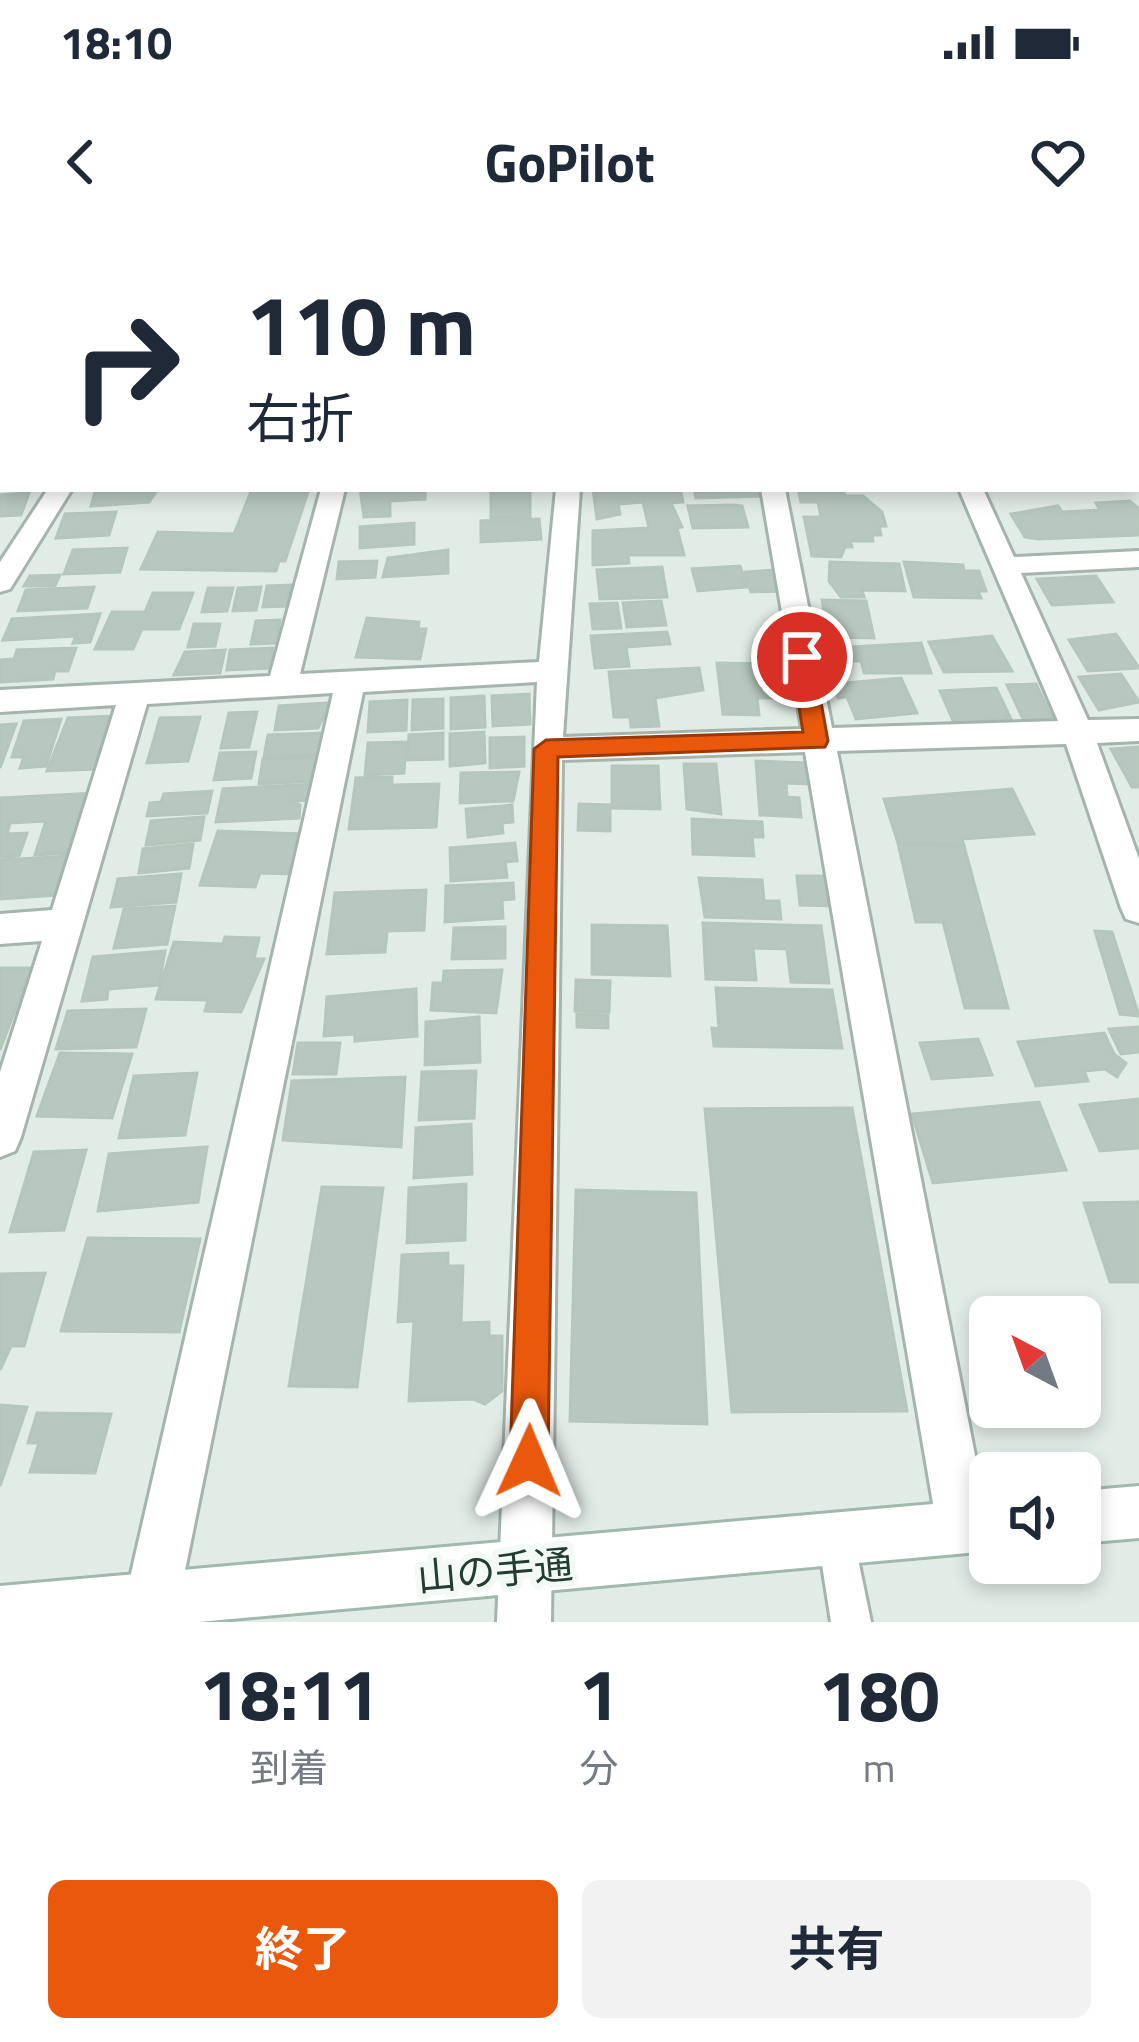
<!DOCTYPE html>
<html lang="ja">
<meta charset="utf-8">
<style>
body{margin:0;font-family:"Titillium Web","Noto Sans JP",sans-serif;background:#f2f2f3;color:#1f2937;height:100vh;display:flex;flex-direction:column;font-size:45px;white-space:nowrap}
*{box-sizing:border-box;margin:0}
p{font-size:39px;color:#747a83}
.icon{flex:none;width:66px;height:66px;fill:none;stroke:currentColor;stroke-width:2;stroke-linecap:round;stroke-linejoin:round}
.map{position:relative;height:1382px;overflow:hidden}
.drawer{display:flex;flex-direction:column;background:#fff;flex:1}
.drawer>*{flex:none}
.top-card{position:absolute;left:0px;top:0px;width:1140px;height:252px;box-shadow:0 6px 18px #0003;background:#fff;color:#1f2937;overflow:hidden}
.needle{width:78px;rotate:319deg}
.tools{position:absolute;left:969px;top:1056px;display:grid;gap:24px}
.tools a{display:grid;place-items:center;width:132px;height:132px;border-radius:18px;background:#fff;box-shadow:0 6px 18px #0003;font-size:60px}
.pin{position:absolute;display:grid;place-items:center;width:102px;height:102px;color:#fff;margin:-51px;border:6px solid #fff;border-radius:50%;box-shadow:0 3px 12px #0007}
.me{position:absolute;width:132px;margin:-66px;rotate:1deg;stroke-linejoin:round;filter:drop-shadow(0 0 9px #0008)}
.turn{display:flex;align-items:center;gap:42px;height:252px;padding:0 48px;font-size:54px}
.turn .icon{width:156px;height:156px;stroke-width:2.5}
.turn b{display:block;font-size:84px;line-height:102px}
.eta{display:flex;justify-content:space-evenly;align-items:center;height:204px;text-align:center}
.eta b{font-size:72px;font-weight:700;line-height:84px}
.cta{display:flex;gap:24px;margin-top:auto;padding:24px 48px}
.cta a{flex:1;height:138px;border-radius:18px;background:#ea580c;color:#fff;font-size:48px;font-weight:700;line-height:138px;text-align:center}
.cta a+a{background:#f2f2f3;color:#1f2937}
.status{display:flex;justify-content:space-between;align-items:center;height:84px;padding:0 60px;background:#fff;direction:ltr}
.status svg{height:33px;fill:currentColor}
header{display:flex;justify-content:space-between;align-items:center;height:156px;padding:0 48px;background:#fff;font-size:54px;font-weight:700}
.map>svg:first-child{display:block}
.building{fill:#b8c7bf;stroke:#b5c6bd;stroke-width:3}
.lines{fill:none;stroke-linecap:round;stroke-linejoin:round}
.service-casing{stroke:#a5b4ad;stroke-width:6}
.minor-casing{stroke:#a5b4ad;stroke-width:6}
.secondary-casing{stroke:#a1b8ad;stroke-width:6}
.service{fill:#fff;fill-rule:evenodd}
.minor{fill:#fff;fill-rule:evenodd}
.secondary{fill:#fff;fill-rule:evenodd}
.route{fill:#ea580c;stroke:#983908;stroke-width:3}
.labels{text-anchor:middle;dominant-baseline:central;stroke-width:12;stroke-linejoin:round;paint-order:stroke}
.near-street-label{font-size:39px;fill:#233d33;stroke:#f3f9f5}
</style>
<div class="status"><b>18:10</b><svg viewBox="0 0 49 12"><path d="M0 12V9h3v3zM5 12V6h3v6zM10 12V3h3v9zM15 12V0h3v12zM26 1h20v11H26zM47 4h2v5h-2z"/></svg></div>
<header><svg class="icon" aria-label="back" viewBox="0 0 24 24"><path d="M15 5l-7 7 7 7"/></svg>GoPilot<svg class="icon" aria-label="heart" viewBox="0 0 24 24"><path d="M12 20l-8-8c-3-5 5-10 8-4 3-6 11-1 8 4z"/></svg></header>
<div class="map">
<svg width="1139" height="1382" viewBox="0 0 1139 1382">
<rect width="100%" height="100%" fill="#e2ece7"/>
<g class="building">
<polygon points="96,249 158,249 149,262 91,266"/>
<polygon points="252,249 309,249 285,321 279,321 276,331 141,329 158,292 234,294"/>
<polygon points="360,249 425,249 425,259 390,261 390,276 364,277"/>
<polygon points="486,249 530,249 530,277 491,278 491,250"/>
<polygon points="593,249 680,249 683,262 671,263 682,287 677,288 684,315 628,315 629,323 593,325 593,291 649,288 643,262 618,264 620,274 597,279"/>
<polygon points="694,249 765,249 767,256 696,258"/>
<polygon points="798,249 843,249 845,256 863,256 882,272 886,286 879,286 881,295 872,295 873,301 850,301 852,307 845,307 841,317 812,316 804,277 821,277 818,262 801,262"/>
<polygon points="29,253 21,275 0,276 0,255"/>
<polygon points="1130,261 1139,269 1139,295 1038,299 1025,297 1011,274 1058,266 1062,272 1100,270 1096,263"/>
<polygon points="734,265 742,266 748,287 693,288 688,266"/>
<polygon points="116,272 109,295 56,298 65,274"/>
<polygon points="539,279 541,299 481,302 481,281"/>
<polygon points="414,283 414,304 360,308 360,287"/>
<polygon points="127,308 120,332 64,334 73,310"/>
<polygon points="448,310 448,333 383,337 388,318"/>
<polygon points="377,321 375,337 337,339 339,322"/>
<polygon points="830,322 899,324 905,351 862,350 864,357 841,357 829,341"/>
<polygon points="904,322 963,325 964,331 979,331 986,351 978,351 981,358 914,357"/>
<polygon points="740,326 747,347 698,351 692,329"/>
<polygon points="662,327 667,357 600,359 597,330"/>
<polygon points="775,330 781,351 751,352 745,332"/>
<polygon points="60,335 55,346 24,346 30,336"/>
<polygon points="1096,336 1113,362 1052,365 1037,339"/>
<polygon points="291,345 287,366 263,367 267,346"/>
<polygon points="94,347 87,368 18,371 26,350"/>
<polygon points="261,347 256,370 233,371 238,348"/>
<polygon points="208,348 233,348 227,371 202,372"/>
<polygon points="153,353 193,353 179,389 142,389 133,409 95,409 112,372 145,372"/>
<polygon points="822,360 866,361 874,398 829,397"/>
<polygon points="661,361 666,385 627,387 623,363"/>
<polygon points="617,363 621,388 593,389 590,364"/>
<polygon points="100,374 90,402 73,403 76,396 3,400 12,379"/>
<polygon points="367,378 419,382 418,389 426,389 420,419 356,417"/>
<polygon points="280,380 276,403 251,404 256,381"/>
<polygon points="194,384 220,384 215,406 188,407"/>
<polygon points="667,392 670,404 626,407 629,426 595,428 591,396"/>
<polygon points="1116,394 1139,428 1088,431 1069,400"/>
<polygon points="992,396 1012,431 944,432 929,402"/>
<polygon points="921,403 931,433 864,433 861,421 836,421 834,408"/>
<polygon points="76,408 68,431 55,431 53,439 0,442 1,420 14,419 17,410"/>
<polygon points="273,408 270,428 227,430 230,410"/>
<polygon points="225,410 220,433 174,435 185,412"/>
<polygon points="717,423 791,424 795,444 775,444 777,458 757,458 759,475 723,474"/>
<polygon points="699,428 703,450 655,458 659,486 631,487 630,477 614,477 609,432"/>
<polygon points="1121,434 1139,462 1099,470 1079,437"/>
<polygon points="901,438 917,473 856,479 847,457 838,458 833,444"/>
<polygon points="1036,444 1053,479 1026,485 1007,445"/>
<polygon points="996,448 1011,479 954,483 940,451"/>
<polygon points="529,454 530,484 493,486 492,456"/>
<polygon points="484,456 485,487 451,489 451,458"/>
<polygon points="443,459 443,488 412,490 413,460"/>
<polygon points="407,460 406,490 368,492 370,462"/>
<polygon points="330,463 318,488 275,490 279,466"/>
<polygon points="257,472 249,507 221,508 229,473"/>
<polygon points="115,476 97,529 47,531 68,478"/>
<polygon points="200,477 188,521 147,523 160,478"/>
<polygon points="61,479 46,526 20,528 24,517 12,517 24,481"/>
<polygon points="16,484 0,528 0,485"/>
<polygon points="484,492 485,523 450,526 450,494"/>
<polygon points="325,493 321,515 264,517 268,495"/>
<polygon points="443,493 443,519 407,520 409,495"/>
<polygon points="524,497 524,526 490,528 490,498"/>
<polygon points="406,502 404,533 365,535 368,503"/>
<polygon points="1139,507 1139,547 1132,547 1111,509"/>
<polygon points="256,512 251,538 214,540 220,513"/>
<polygon points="317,517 314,541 259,544 263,519"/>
<polygon points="756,521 807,523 810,544 786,543 787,557 799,558 801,577 760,575"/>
<polygon points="684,524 716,524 721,574 687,569"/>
<polygon points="612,526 658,526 660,569 612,568"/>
<polygon points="519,532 513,561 460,563 461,533"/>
<polygon points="392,537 392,545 439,544 436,587 349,589 356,538"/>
<polygon points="315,544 313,560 292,561 300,565 299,578 216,582 223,549"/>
<polygon points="1012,549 1034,594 962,599 964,606 898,603 884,559"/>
<polygon points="212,551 207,573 147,576 150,563 161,562 164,554"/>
<polygon points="94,553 72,613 35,615 46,581 10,583 7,594 27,593 19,616 0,617 0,558"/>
<polygon points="579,564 610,565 610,591 578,590"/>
<polygon points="512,565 513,582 502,583 503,593 468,597 466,569"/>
<polygon points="204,577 200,600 146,605 151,581"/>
<polygon points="692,579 762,582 763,597 752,597 754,616 693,614"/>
<polygon points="218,591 303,594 293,634 260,633 255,647 200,645"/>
<polygon points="515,603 517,621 505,622 507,637 451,641 450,608"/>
<polygon points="898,603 964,606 1008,768 965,768 943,682 916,682"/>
<polygon points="193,604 189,628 139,633 143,609"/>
<polygon points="70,616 58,655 0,659 0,620"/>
<polygon points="181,634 176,662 111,667 118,639"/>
<polygon points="797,636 832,636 836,666 800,665"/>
<polygon points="699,638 762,640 764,661 779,661 781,679 705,677"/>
<polygon points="513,643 514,659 502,660 503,678 445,682 446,646"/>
<polygon points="426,650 424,690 387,691 385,712 327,714 335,653"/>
<polygon points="175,666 167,704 114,708 124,669"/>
<polygon points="703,683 821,686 829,743 791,742 787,709 753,708 756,740 706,739"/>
<polygon points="592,685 667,686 670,736 592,734"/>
<polygon points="505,687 505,718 452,719 454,688"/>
<polygon points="1095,691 1112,692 1139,776 1120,774"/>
<polygon points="225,697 259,698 254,719 264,719 241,772 205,771 208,760 156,759 174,702 223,704"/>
<polygon points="165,711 159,745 108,749 107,759 82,761 93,717"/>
<polygon points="0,728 31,728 0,810"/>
<polygon points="502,730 496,773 431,770 433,743 443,743 444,731"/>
<polygon points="576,740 610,741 609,772 575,771"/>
<polygon points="716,748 832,750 842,808 714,806 712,788 719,789"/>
<polygon points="416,749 417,796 355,801 355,794 324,796 327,757"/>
<polygon points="146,769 136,807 56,809 68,771"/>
<polygon points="577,774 608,775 608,788 577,787"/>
<polygon points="479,777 480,822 425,825 426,782"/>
<polygon points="1139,787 1139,812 1121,814 1109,789"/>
<polygon points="1104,793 1114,814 1126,823 1117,837 1105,829 1084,831 1088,841 1036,846 1018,802"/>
<polygon points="978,799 992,835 932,839 920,803"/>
<polygon points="298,803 340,803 336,834 293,834"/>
<polygon points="60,813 132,814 112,878 37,876"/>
<polygon points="476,831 474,878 419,880 422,832"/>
<polygon points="197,833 185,895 119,898 134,836"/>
<polygon points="405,837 401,907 283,900 292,841"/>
<polygon points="1139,859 1139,908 1100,911 1080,865"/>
<polygon points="1039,862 1066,930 933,943 912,874"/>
<polygon points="852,868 907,1171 732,1172 705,869"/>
<polygon points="471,884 472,934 414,938 416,888"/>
<polygon points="207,907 198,962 98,971 109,914"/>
<polygon points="86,910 64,990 10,992 34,912"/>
<polygon points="466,944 465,1000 407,1003 409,948"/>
<polygon points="322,947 383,948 357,1147 289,1146"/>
<polygon points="576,950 696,953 707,1184 570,1181"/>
<polygon points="1139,962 1139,1042 1110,1042 1084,963"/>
<polygon points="88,998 200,999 179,1092 61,1091"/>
<polygon points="448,1013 448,1026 463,1026 461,1083 489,1082 489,1096 502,1096 502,1151 485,1164 473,1159 409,1161 414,1081 398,1082 402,1015"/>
<polygon points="45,1033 24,1106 11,1106 0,1130 0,1034"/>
<polygon points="0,1165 27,1167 0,1246"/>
<polygon points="37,1173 111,1174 95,1233 30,1232 39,1203 28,1203"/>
</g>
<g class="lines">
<g class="service-casing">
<g id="service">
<polygon points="145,0 159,0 143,3"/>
<polygon points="837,1280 851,1285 871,1382 831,1382 818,1299 823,1285"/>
</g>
</g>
<g class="minor-casing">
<g id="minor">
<polygon points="0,0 15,0 3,5"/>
<rect x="576" y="0" width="18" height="3"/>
<polygon points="864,0 934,0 862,3"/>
<polygon points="977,0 995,0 997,3 979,3"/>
<polygon points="1105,0 1124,0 1126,3 1107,3"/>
<polygon points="1137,25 1139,26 1139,40 1137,39"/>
<polygon points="3,78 3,90 0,91 0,79"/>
<rect x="1137" y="150" width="2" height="14"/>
<rect x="0" y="198" width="3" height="14"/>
<polygon points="48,249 72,249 10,349 0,352 0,322"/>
<polygon points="321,249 345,249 300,434 539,422 556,249 580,249 563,497 802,489 761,249 785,249 832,488 1058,481 959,249 983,249 1014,317 1139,311 1139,327 1021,333 1088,480 1139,479 1139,501 1097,503 1139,619 1139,683 1126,679 1121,668 1066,504 837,511 989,1287 981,1305 963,1313 945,1305 937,1287 805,512 562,520 551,1382 497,1382 537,442 363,452 179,1360 171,1379 133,1379 125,1360 333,453 147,464 21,897 15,911 0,917 0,832 42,701 0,704 0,674 52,670 116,465 0,472 0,450 270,436"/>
</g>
</g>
<g class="secondary-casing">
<g id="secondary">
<polygon points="1139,1246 1139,1298 1080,1303 1080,1251"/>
<polygon points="990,1259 990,1311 198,1382 0,1382 0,1346"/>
</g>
</g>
<use href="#service" class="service"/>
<use href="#minor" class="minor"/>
<use href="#secondary" class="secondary"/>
</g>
<polygon class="route" points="802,409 813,417 828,501 825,507 558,517 548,1221 543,1234 529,1240 516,1234 510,1221 534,509 546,500 803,492 791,417"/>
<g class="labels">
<g class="near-street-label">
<text transform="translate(495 1330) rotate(-5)">山の手通</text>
</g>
</g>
</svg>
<div class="tools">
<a><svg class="needle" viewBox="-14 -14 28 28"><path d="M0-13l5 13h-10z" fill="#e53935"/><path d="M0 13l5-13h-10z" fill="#747a83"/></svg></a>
<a><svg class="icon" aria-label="sound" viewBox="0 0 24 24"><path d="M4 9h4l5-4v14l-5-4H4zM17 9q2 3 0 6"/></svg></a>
</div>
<div class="pin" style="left:802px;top:417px;background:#d93025"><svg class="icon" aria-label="arrive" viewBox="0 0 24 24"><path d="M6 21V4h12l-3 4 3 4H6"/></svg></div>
<svg class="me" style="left:529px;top:1221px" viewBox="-20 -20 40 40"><path d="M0-17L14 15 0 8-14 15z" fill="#ea580c" stroke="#fff" stroke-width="4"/></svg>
<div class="top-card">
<div class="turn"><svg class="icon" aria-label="right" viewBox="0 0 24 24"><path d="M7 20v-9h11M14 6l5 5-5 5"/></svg><div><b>110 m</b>右折</div></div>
</div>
</div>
<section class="drawer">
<div class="eta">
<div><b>18:11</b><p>到着</p></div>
<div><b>1</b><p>分</p></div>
<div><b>180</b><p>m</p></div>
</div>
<div class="cta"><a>終了</a><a>共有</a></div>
</section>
